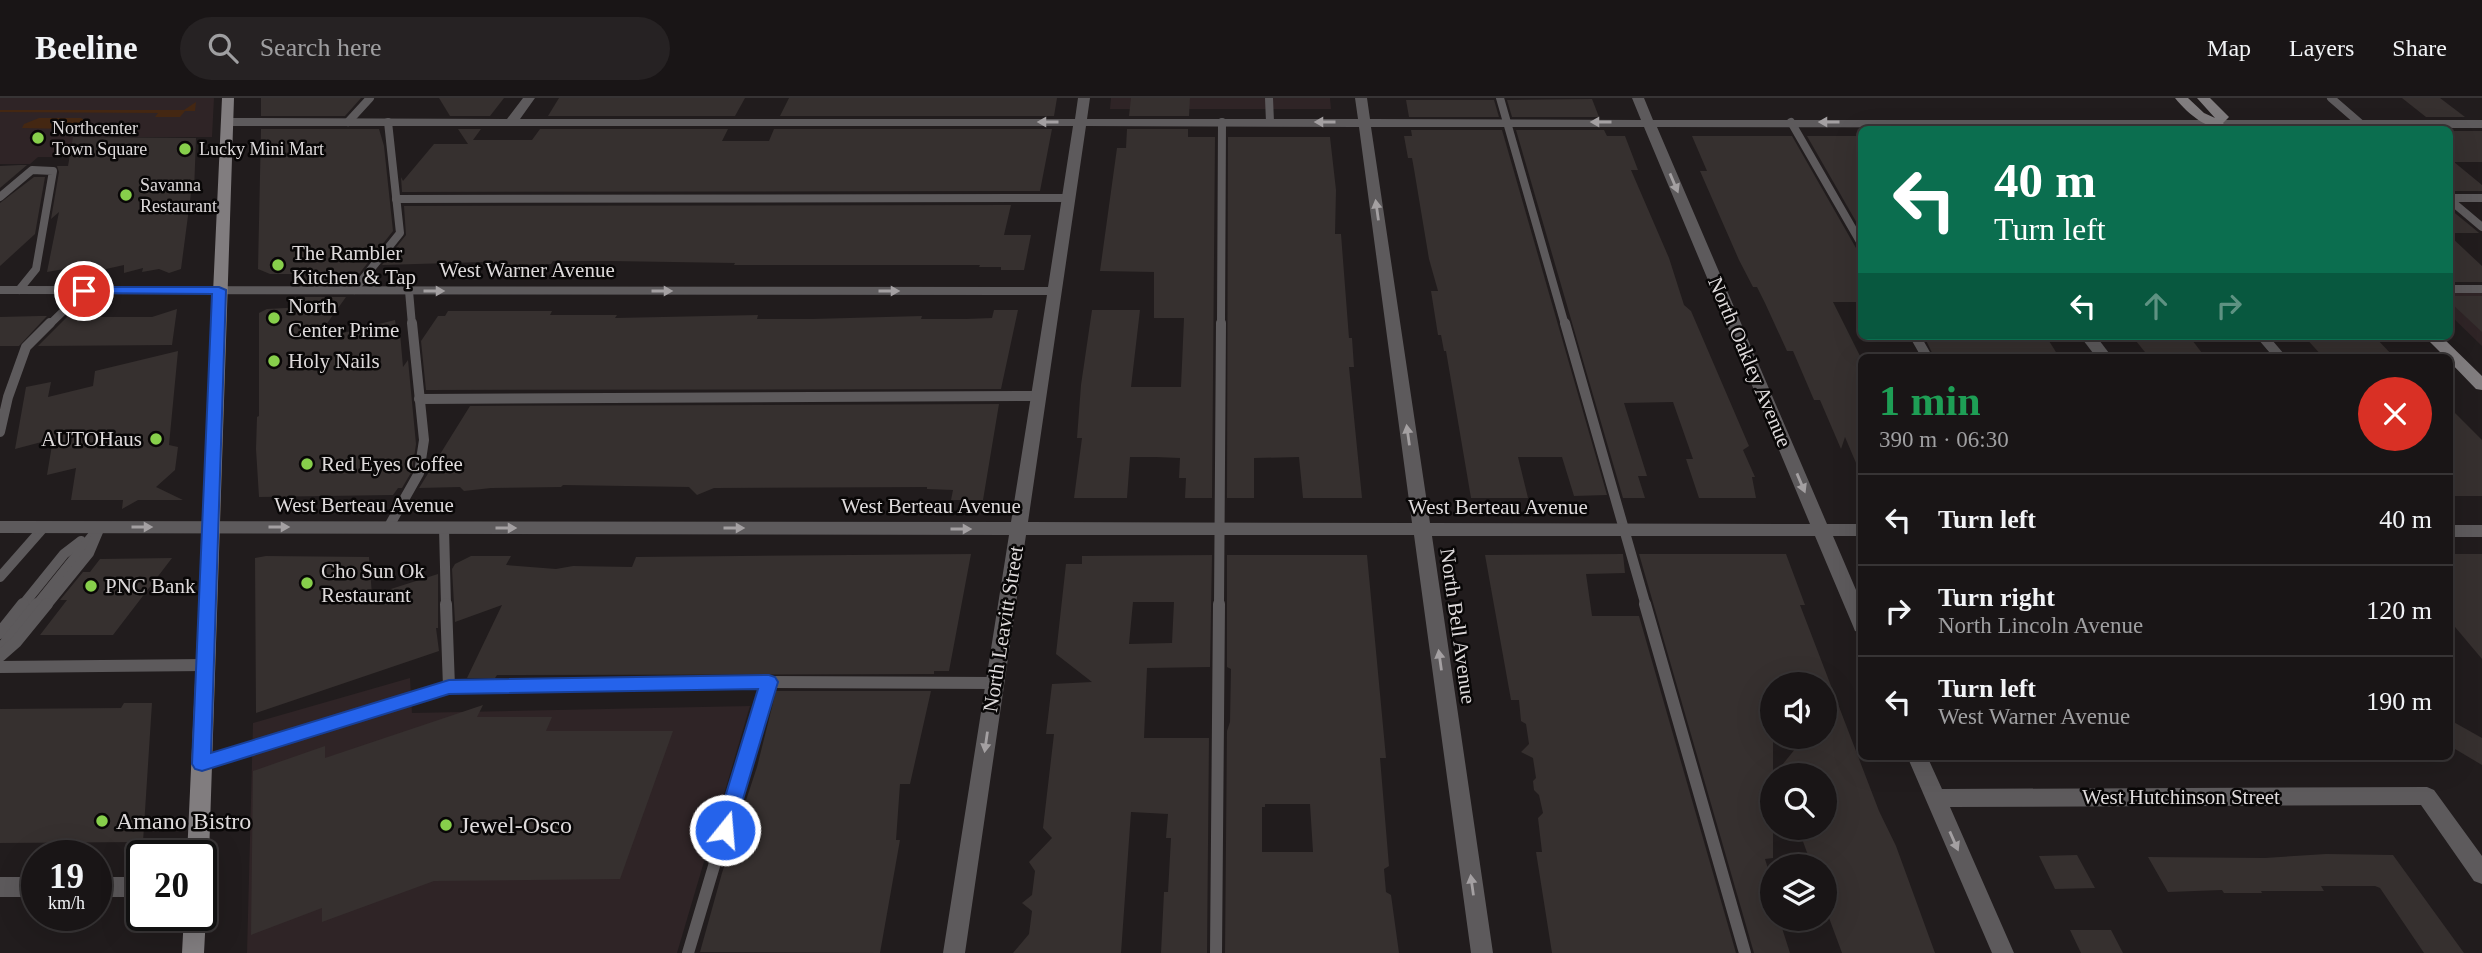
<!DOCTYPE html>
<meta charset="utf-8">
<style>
body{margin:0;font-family:Georgia,serif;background:#262223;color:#f1f3f6;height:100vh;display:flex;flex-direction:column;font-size:26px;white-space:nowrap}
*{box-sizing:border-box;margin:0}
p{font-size:23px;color:#9f9fa1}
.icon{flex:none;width:38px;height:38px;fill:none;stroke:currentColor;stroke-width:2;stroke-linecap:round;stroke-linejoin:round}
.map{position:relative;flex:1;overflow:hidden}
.drawer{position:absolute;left:1858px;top:256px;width:595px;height:406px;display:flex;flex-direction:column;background:#191516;border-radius:10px;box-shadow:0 7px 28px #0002,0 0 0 2px #373435}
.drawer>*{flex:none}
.top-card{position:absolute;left:1858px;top:28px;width:595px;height:214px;border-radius:10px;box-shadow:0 7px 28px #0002,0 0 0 2px #373435;background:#0b6e4f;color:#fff;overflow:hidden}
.buttons{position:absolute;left:1760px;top:574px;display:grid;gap:14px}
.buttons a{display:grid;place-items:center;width:77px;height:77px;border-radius:50%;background:#191516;box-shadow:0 7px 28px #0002,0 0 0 2px #373435;font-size:35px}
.speed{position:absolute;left:21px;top:742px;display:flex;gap:14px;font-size:35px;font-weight:700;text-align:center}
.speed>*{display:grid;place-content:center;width:91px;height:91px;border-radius:50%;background:#191516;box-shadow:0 7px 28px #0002,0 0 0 2px #373435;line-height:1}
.speed small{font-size:18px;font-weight:400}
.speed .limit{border:4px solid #111;border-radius:10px;background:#fff;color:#111}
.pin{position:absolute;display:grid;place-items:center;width:60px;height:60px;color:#fff;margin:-30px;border:4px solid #fff;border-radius:50%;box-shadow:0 2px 7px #0007}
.me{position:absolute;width:77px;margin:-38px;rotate:17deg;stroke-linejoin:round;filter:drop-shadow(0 0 5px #0008)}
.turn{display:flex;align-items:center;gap:24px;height:147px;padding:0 21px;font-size:32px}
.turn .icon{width:91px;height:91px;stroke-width:2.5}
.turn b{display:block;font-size:49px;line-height:60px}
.lanes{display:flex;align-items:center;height:66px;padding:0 21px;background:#0003;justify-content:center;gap:35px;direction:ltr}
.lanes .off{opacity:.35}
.round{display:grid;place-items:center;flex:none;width:74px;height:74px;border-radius:37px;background:#262223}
.head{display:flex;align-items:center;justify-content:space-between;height:119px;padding:0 21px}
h1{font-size:42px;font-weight:600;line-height:52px;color:#1e9e55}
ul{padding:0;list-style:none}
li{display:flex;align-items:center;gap:21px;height:91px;padding:0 21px;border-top:2px solid #373435}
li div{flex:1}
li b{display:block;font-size:26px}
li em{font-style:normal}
header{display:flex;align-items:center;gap:42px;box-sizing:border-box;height:98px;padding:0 35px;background:#191516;border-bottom:2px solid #373435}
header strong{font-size:33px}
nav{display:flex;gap:38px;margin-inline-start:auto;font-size:24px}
.search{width:490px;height:63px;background:#262223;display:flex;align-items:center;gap:18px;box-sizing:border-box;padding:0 24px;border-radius:38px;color:#9f9fa1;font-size:26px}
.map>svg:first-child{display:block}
.built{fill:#2f2426}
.green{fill:#442712}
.building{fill:#36302f;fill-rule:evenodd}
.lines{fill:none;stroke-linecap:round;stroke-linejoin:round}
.lane-far2{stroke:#5d5a5c;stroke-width:8}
.lane-far1{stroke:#5d5a5c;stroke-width:10}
.lane{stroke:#5d5a5c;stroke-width:12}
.street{fill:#5d5a5c;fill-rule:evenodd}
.secondary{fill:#817d7f;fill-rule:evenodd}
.oneway{fill:#a4a0a2}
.route{fill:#2563eb;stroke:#184099;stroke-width:2}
.poi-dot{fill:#87cf4b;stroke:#090707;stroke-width:2.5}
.labels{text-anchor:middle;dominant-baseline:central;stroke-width:5;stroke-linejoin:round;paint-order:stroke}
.far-poi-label{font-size:18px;fill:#dedadb;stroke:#090707;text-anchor:start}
.poi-label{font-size:21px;fill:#dedadb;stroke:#090707;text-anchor:start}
.street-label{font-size:21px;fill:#dedadb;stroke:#090707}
.near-poi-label{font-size:24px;fill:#dedadb;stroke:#090707;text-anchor:start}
</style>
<header>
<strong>Beeline</strong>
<div class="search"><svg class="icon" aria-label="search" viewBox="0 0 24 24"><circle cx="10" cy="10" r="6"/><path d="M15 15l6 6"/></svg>Search here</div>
<nav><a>Map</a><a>Layers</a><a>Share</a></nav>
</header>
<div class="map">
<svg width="2482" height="855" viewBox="0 0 2482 855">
<rect width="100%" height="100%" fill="#211c1d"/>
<g class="built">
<polygon points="0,0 214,0 212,39 77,39 73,43 69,59 38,59 30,66 0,66"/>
<polygon points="1111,0 1330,0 1331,11 1110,11"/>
<polygon points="2450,189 2482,190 2482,248 2450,217"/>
<polygon points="410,580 412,615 750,608 677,855 247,855 253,625"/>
</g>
<g class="green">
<polygon points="196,4 195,13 185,13 180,19 155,19 158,15 0,14 0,12 184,12"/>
<polygon points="39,20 81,20 85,23 68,31 22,30 24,26"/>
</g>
<g class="building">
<polygon points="261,0 361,0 345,18 261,18"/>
<polygon points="439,0 504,0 490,18 450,18"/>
<polygon points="559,0 745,0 735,18 548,18"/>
<polygon points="789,0 1057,0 1054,18 780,18"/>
<polygon points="1131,0 1190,0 1189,18 1129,18"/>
<polygon points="2402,0 2440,0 2465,19 2426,19"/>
<polygon points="1592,1 1599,19 1512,19 1507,2"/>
<polygon points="1406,2 1494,2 1499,19 1409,19"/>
<polygon points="261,31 379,31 384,48 393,133 351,186 304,186 304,176 270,176 258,171"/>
<polygon points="458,31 481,31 473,42 532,42 540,31 728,31 722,43 769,43 774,31 1052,31 1040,93 402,94 401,79 403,83 434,46 468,46"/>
<polygon points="1127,31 1188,31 1188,39 1215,39 1212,400 1185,400 1186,380 1179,380 1180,360 1156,359 1130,359 1127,400 1074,400 1082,340 1077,340 1081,287 1092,212 1140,212 1131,289 1181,289 1184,220 1154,220 1154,174 1100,173 1117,50 1126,50"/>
<polygon points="1411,32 1502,32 1607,397 1574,398 1562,359 1518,359 1528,400 1471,400 1446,253 1444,253 1441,237 1438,237 1431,193 1438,193 1429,161 1414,71 1412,60 1408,60 1404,38 1412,38"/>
<polygon points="1516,32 1604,32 1607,38 1625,38 1638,72 1631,72 1669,160 1684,207 1691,213 1749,348 1743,352 1755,379 1752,379 1756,400 1699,400 1686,361 1693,361 1673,304 1624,305 1647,378 1638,378 1645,400 1623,400"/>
<polygon points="2450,33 2482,33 2482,64 2454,64 2482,87 2482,93 2450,93"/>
<polygon points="1692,38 1792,38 1856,150 1862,153 1862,204 1833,204 1862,262 1862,379 1845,339 1841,351 1820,302 1814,302 1793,253 1787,253 1765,205 1757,189 1753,189 1739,162 1700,73 1707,73"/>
<polygon points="1807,38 1862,38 1862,134"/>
<polygon points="73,39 196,40 194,94 191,95 181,171 169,175 159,171 142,174 143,170 124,175 124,167 88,175 89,170 69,175 70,170 47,174 59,114 51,121 59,74 57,68 68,68"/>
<polygon points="1228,39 1330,39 1336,92 1335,136 1341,136 1349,240 1352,240 1354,269 1349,269 1362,400 1303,400 1299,359 1254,360 1254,400 1227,400"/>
<polygon points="20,67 27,67 0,90 0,68"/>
<polygon points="34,79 45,79 35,136 0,168 0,105"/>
<polygon points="1011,107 1004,137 1031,137 1024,172 1001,172 1001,169 979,169 980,167 734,167 735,165 609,163 553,163 551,166 508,167 489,172 485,164 382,167 406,137 404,108"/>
<polygon points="2450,111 2478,134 2479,135 2450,135"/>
<polygon points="2450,138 2482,168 2482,184 2450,184"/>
<polygon points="2450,198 2482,198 2482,234 2450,204"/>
<polygon points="304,199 346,199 315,242 395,222 397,236 400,235 403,269 408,262 416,346 412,373 402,390 398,390 393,397 259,399 256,351 257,319 259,318 259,215 267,211 304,209"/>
<polygon points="177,211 172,247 38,248 67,219 152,219"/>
<polygon points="994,212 1018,212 1001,291 426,292 421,243 438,218 445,218 448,213 552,213 550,217 617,217 615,220 758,217 757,221 812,221 922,218 921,221 966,221 992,220"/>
<polygon points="40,218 47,218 19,248 0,248 0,219"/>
<polygon points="1924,238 2046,238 2059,259 1934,259"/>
<polygon points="2132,238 2189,238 2205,259 2149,259"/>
<polygon points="2304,238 2374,238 2394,259 2323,259"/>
<polygon points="178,253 169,347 178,349 175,372 156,389 183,402 138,402 122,411 123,402 71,402 76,370 47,377 53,341 15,351 26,289 51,284 48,299 93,288 95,273"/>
<polygon points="999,306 983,402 951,402 953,392 927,391 927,389 714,390 697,397 689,389 563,387 561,389 491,390 464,393 460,389 419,390 470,308"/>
<polygon points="2450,310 2482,342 2482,398 2450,398"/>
<polygon points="971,456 949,573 934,573 934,576 497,577 495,580 467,580 502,507 455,524 452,471 455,466 471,458 511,458 506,467 556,471 573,468 632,469 636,459"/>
<polygon points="1623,456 1625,475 1586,476 1592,518 1639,518 1736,855 1552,855 1536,754 1542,754 1538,720 1543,715 1539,697 1534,692 1533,683 1536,680 1533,660 1521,654 1529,646 1526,626 1521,623 1519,602 1511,602 1485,457"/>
<polygon points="1639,456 1786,456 1805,507 1800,507 1879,713 1896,748 1935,855 1842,855 1825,809 1825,768 1812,768 1798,730 1825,730 1825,677 1774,677 1804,640 1825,639 1825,586 1773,586 1773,760 1765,761 1773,787 1773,821 1782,821 1785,830 1782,830 1790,855 1754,855"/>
<polygon points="2450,456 2482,456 2482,561 2450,523"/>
<path d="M1212,457l-2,112 -63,1 -3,70h65l-2,215h-46l3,-61h4l3,-54h-5l2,-24 -37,-2 -10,141h-108l16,-19 3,-23 -10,-8 10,-8 3,-24 -6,-9 23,-24 -9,-10 11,-94h-8l6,-50 40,-2 -36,-28 10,-90h16v-8zM1133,504h41l-2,41 -43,1z"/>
<path d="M1227,457h140l19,203h-6l9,108 -5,3 2,23 5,3 8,58h-174l2,-222 3,-9 1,-53 -4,-2zM1265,706h45l3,48h-51v-45h3z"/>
<polygon points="266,458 369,459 372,497 438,476 438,530 436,530 439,553 256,615 255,460"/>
<polygon points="172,460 113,537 40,537 67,502 60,502 83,474 90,474 100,461"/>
<polygon points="776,593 931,593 910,686 900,686 896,742 900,742 880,855 700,854 722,775 757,669"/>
<polygon points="124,605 152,605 143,744 0,745 0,611 121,610"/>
<polygon points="483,607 477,619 552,619 546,633 673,633 620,781 434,783 322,824 322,810 251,837 253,673 325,648 325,660"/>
<polygon points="2450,622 2482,640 2482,667 2450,648"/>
<polygon points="2326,756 2393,757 2464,855 2424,855 2380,790 2375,788 2321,788 2324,793 2261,793 2262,795 2224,795 2222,792 2168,794 2148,759 2265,760"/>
<polygon points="2077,757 2095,790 2055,791 2039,758"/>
<polygon points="2070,832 2111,832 2123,855 2081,855"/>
</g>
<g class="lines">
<g class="lane-far2">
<polyline points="1269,0 1270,24"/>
<polyline points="1500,0 1565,227"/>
<polyline points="2331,0 2368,32"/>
<polyline points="348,24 370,0"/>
<polyline points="1791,24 1862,147"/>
<polyline points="0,99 32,72 53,73 36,171 19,192"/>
<polyline points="2450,100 2482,100"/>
<polyline points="396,101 1069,100"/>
<polyline points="2450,102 2482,129"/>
<polyline points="354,192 400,135 388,24"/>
<polyline points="409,193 412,227"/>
<polyline points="49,227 84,193"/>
<polyline points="1221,227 1222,24"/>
</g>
<g class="lane-far1">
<polyline points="1565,225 1646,508"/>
<polyline points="1915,238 1927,259"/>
<polyline points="2262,238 2280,259"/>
<polyline points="419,301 1039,298"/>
<polyline points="0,334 8,299 26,249 50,225"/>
<polyline points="388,430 419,375 424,342 412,225"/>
<polyline points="444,430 446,508"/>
<polyline points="0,479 44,429"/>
<polyline points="22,508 64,456 81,443"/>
<polyline points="36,508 94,436"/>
<polyline points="46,508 89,455 100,429"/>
<polyline points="1219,508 1221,225"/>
</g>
<g class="lane">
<polyline points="446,506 449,589"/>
<polyline points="1645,506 1745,855"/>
<polyline points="0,535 23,506"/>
<polyline points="0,552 37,506"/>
<polyline points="0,558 16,544 47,506"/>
<polyline points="0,569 205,567"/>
<polyline points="202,665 449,589 769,584 995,585"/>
<polyline points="688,855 769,584"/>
<polyline points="1216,855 1219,506"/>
</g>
<g class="street">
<path d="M523,0h12l-15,21h555l3,-21h12l-3,21h271l-3,-21h12l3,21 271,1 -9,-22h12l9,22h829v8l-825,-1 170,397h35v12h-29l29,68v29l-7,-2 -2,-5 -38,-90h-383l61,417h-22l-57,-418h-388l-61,418h-22l66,-418 -1009,-2v-12l1011,1 36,-227 -1047,-1v-8l1048,1 25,-161h-846l-6,-4 6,-4 280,1zM1086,28l273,1 53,396 -384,-1zM1371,29h273l166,397 -380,-1z"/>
<rect x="2450" y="187" width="32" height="8"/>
<polygon points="2080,238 2096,238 2112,259 2096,259"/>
<rect x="2450" y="427" width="32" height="12"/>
<polygon points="1907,658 1927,658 1942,691 2427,689 2434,692 2482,758 2482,786 2474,783 2421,707 1950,709 2014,855 1992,855"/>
<rect x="0" y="779" width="37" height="20"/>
<rect x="96" y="779" width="46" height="20"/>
</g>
<g class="secondary">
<polygon points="222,0 234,0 209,758 206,765 201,766 201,758 187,758"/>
<path d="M2175,0h13l16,15 11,5 -18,-20h13l19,19 -6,6 6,7c-22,0 -40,-15 -54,-32z"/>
<polygon points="2424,238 2441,238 2482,278 2482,292 2476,291 2450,264 2450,259 2445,259"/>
<polygon points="201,809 206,817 204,855 182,855 184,817 201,817"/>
</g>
</g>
<defs><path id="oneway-solid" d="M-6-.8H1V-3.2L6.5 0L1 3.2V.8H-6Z" transform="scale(1.75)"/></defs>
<g class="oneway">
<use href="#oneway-solid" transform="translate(1048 24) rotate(-180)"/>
<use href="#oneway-solid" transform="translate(1325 24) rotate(180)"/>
<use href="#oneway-solid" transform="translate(1601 24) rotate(-180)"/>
<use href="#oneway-solid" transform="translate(1829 24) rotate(180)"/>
<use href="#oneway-solid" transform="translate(1674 85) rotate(67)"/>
<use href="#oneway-solid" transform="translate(1377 112) rotate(-98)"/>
<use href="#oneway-solid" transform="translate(434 193)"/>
<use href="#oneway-solid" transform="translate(662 193)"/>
<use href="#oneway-solid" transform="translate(889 193)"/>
<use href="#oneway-solid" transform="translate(1408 337) rotate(-98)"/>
<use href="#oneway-solid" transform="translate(1801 385) rotate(67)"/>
<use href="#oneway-solid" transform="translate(142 429)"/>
<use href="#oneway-solid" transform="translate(279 429)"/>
<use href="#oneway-solid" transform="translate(506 430)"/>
<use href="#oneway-solid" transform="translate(734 430)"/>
<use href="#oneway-solid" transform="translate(961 431)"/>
<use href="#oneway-solid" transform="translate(1440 562) rotate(-98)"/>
<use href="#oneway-solid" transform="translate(986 644) rotate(98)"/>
<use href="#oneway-solid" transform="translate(1954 743) rotate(66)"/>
<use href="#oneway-solid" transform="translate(1472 787) rotate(-98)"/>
</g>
<polygon class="route" points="84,189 219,189 226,192 211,655 449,582 769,577 775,579 778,584 732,738 725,740 718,738 715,732 758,591 449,596 202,673 195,671 192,666 212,196 79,195 77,193"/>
<g class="poi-dot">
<circle cx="38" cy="40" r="7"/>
<circle cx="185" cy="51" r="7"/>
<circle cx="126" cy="97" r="7"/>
<circle cx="278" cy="167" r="7"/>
<circle cx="274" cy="220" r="7"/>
<circle cx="274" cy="263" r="7"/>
<circle cx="156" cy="341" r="7"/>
<circle cx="307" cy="366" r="7"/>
<circle cx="307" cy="485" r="7"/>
<circle cx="91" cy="488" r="7"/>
<circle cx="102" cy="723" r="7"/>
<circle cx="446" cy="727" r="7"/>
</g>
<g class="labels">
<g class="far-poi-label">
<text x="52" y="30">Northcenter<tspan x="52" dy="21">Town Square</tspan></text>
<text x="199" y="51">Lucky Mini Mart</text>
<text x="140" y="87">Savanna<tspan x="140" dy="21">Restaurant</tspan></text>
</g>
<g class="poi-label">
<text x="292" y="155">The Rambler<tspan x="292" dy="24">Kitchen &amp; Tap</tspan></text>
<text x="288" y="208">North<tspan x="288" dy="24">Center Prime</tspan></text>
<text x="288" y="263">Holy Nails</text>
<text x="142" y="341" text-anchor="end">AUTOHaus</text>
<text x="321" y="366">Red Eyes Coffee</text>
<text x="321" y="473">Cho Sun Ok<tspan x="321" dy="24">Restaurant</tspan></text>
<text x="105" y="488">PNC Bank</text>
</g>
<g class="street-label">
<text x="527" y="172">West Warner Avenue</text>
<text transform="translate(1750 264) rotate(67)">North Oakley Avenue</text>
<text x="364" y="407">West Berteau Avenue</text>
<text x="931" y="408">West Berteau Avenue</text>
<text x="1498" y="409">West Berteau Avenue</text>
<text transform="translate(1458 528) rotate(82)">North Bell Avenue</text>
<text transform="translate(1003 531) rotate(-81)">North Leavitt Street</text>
<text x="2181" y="699">West Hutchinson Street</text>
</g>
<g class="near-poi-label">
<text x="116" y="723">Amano Bistro</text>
<text x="460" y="727">Jewel-Osco</text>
</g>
</g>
</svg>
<div class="buttons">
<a><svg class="icon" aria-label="sound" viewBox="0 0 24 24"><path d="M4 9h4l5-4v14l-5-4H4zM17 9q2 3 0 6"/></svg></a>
<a><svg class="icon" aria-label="search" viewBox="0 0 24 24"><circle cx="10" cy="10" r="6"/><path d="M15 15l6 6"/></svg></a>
<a><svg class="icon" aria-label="layers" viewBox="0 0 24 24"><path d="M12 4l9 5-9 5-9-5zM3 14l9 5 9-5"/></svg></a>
</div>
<div class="speed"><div>19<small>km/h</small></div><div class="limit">20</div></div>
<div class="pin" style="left:84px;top:193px;background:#d93025"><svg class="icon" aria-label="arrive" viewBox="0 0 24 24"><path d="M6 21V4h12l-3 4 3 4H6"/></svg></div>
<svg class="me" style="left:725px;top:732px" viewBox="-20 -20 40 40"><circle r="17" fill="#2563eb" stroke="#fff" stroke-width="3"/><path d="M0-11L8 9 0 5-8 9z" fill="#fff"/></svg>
<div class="top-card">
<div class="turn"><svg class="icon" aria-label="left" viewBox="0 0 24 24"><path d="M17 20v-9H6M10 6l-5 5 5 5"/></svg><div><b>40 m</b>Turn left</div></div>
<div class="lanes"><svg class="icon" aria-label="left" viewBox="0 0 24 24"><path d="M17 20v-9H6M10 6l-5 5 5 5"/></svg><svg class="icon off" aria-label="ahead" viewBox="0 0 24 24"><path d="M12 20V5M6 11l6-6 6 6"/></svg><svg class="icon off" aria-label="right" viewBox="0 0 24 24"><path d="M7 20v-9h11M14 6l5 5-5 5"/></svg></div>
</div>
<section class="drawer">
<div class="head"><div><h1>1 min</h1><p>390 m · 06:30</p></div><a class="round" style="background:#d93025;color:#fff"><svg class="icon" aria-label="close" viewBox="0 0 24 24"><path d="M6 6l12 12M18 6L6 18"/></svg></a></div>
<ul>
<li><svg class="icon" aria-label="left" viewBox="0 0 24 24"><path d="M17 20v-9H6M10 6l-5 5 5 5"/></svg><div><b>Turn left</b></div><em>40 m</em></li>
<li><svg class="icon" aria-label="right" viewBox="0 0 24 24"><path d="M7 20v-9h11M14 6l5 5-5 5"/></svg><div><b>Turn right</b><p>North Lincoln Avenue</p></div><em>120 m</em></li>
<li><svg class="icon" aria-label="left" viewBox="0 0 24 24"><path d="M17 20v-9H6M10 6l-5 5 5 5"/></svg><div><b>Turn left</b><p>West Warner Avenue</p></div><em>190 m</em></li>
</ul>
</section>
</div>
